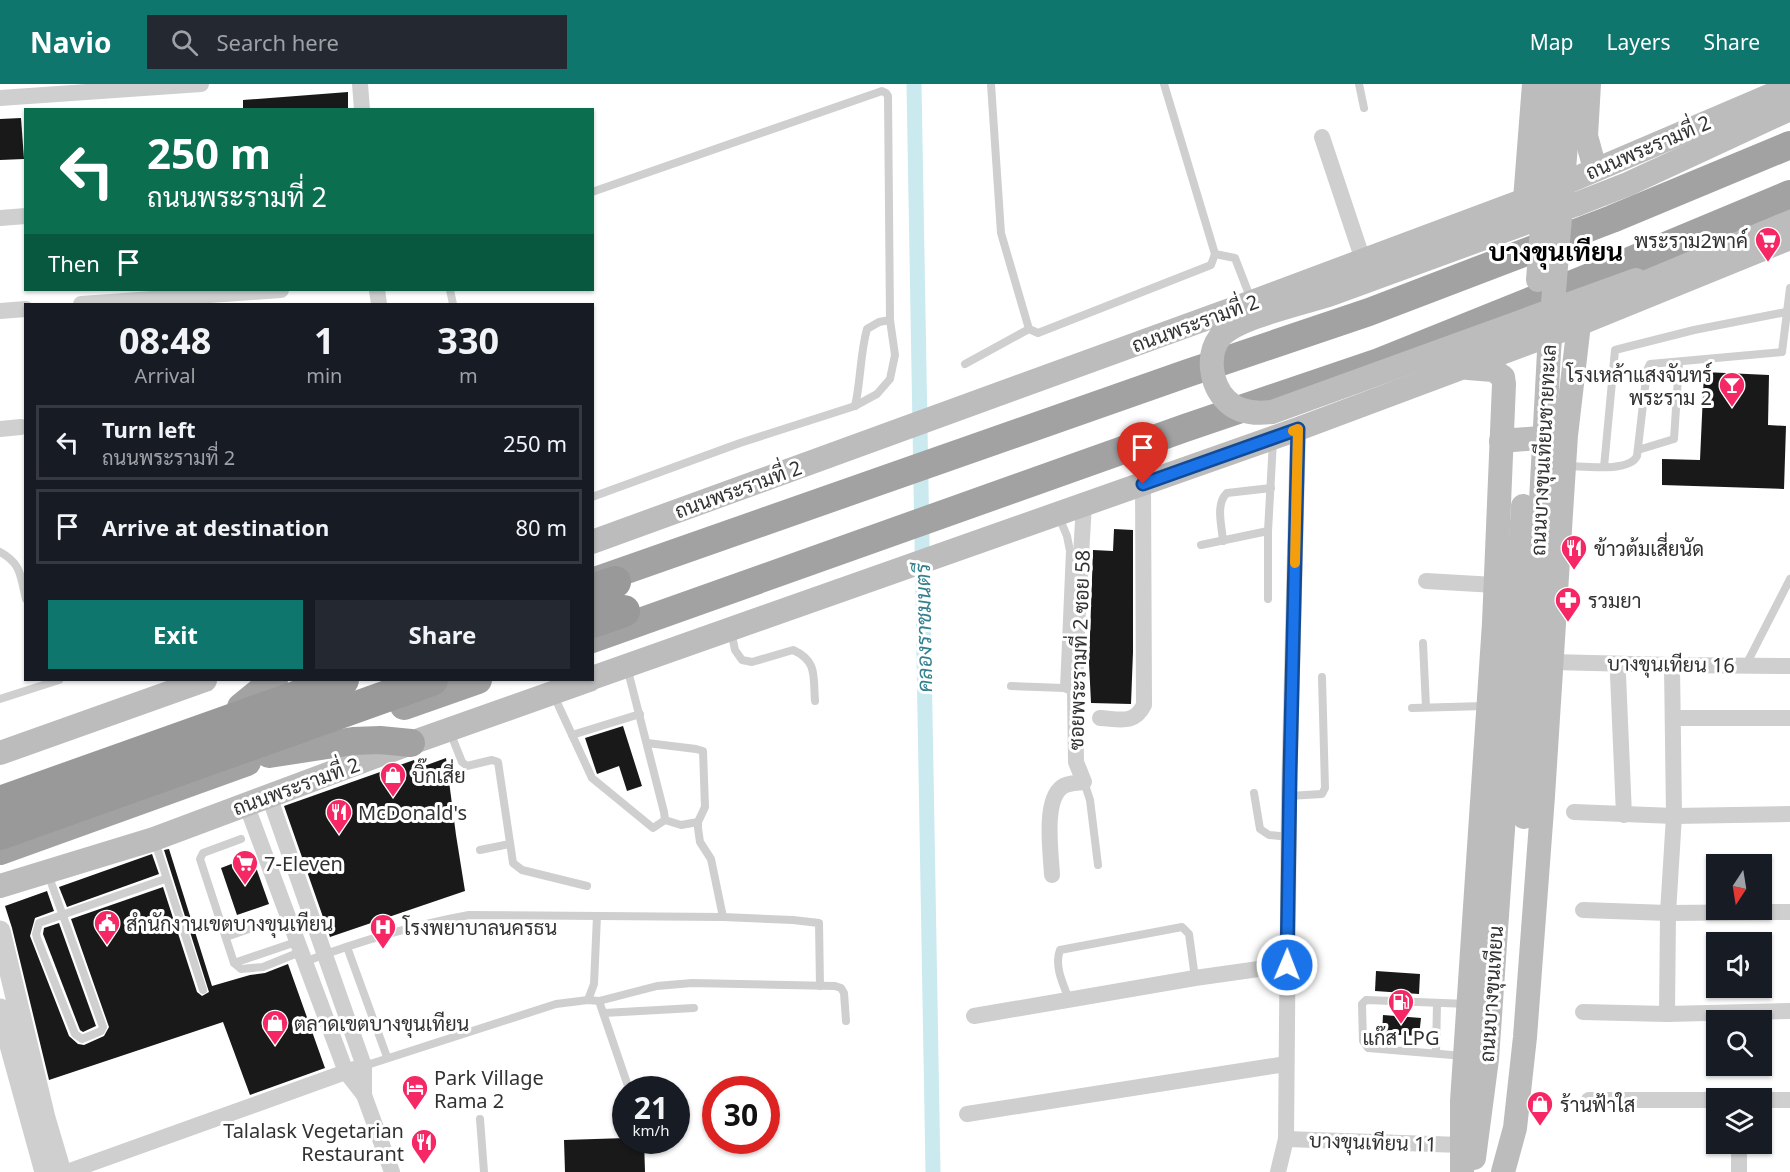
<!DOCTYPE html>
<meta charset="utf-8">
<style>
body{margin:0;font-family:"Noto Sans",Sarabun,sans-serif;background:#242831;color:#f1f3f6;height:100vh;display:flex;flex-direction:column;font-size:22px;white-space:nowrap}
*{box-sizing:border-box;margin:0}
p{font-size:20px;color:#9ea1a6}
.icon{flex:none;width:33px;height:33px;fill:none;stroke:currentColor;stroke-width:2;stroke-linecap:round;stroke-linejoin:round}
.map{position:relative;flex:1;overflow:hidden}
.panel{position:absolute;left:24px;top:219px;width:570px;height:378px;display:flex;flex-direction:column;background:#171b24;border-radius:0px;box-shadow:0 2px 4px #0004}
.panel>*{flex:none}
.hud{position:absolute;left:24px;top:24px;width:570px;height:183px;border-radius:0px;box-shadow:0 2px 4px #0004;background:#0b6e4f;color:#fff;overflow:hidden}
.needle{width:39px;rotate:192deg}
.buttons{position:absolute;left:1706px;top:770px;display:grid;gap:12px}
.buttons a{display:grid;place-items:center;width:66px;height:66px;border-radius:0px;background:#171b24;box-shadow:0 2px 4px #0004;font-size:30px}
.speed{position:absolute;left:612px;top:992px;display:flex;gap:12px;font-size:30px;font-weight:700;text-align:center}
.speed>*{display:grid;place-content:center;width:78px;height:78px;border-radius:50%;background:#171b24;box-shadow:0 2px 4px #0004;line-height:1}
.speed small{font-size:15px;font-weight:400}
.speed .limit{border:9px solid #d22;background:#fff;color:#111}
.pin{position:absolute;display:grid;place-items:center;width:51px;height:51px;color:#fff;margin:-62px -26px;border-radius:50% 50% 50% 0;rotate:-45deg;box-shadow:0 0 6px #0007}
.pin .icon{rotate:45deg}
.me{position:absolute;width:66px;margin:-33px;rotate:1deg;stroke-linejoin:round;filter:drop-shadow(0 0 4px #0008)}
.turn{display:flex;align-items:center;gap:21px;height:126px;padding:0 24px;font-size:27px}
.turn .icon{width:78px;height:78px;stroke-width:2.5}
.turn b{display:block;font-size:42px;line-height:51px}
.then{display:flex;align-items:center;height:57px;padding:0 24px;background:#0003;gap:12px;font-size:22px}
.eta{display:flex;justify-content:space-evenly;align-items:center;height:102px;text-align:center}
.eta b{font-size:36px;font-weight:700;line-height:42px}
.cta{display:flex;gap:12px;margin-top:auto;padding:12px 24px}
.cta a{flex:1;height:69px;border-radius:0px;background:#0f766e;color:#fff;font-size:24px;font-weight:700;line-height:69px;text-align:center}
.cta a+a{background:#242831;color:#f1f3f6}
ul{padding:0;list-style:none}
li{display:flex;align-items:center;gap:18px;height:75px;margin:0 12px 9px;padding:0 12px;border:3px solid #363941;border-radius:0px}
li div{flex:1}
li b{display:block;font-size:22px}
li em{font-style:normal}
header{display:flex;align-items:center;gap:36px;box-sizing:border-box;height:84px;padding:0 30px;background:#0f766e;color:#fff}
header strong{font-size:28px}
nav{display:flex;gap:33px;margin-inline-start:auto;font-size:21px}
.search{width:420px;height:54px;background:#242831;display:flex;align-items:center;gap:15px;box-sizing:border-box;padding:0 21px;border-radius:0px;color:#9ea1a6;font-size:22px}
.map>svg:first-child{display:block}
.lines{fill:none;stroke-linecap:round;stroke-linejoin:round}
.canal{stroke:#caeaf0;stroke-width:15}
.building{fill:#191919}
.service{stroke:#cfcfcf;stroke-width:8}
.minor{stroke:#cfcfcf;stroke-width:16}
.tertiary{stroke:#cfcfcf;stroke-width:21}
.secondary{stroke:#bcbcbc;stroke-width:24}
.trunk{stroke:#a2a2a2;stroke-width:28}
.motorway{stroke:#999;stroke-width:32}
.secondary-bridge{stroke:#bcbcbc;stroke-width:24}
.route-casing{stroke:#114b97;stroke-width:15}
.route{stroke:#1a73e8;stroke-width:10}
.slow{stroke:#f59e0b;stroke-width:10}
.labels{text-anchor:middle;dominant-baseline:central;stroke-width:6;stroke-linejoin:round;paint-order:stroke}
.street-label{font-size:20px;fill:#323232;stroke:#fff}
.poi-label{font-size:20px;fill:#323232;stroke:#fff;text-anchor:start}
.water-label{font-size:21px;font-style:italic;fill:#33808f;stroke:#fff}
.district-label{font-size:26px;font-weight:bold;fill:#000;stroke:#fff}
</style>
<header>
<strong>Navio</strong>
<div class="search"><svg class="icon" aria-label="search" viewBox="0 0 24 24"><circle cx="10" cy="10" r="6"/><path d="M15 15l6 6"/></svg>Search here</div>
<nav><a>Map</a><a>Layers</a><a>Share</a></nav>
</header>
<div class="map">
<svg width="1790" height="1088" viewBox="0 0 1790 1088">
<rect width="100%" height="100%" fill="#fff"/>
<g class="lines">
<polyline class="canal" points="914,0 933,1088"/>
</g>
<g class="building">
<polygon points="348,8 348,26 243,26 243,16"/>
<polygon points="21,34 24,75 0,76 0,35"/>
<polygon points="1704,288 1769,291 1768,341 1786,342 1784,405 1662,401 1662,375 1700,376"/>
<polygon points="1114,445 1133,446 1133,568 1131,620 1091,619 1089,579 1093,466 1113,467"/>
<polygon points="623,642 642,702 627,707 619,682 597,690 585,654"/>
<polygon points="446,674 456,751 465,807 330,853 284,722 414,676 416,685"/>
<polygon points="169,765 212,902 250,891 265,889 288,880 325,984 250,1011 223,938 49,996 12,844 5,822 47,807 54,827 35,834 30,852 69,952 78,960 84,961 104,952 109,943 71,835 163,803 197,908 202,912 209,908 164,766"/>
<polygon points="152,770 159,790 67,823 59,803"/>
<polygon points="252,772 269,820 237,831 221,784"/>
<polygon points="59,839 96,942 83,948 80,946 43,850 44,844"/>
<polygon points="1376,887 1420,890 1419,910 1375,907"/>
<polygon points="1383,931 1421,934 1419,952 1382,950"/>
<polygon points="626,1054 626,1056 644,1056 645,1088 565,1088 564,1056"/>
</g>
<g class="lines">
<g class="service">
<polyline points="991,0 1001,149 1029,245 1038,249 1211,181 1215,170 1164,0"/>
<polyline points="1359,0 1364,24"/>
<path d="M592,108l290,-101 4,2 2,3 2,224 -11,2 -12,7c-7,25 -6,51 -12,77"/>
<polyline points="1215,170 1235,174 1252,218"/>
<polyline points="450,206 453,220"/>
<polyline points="965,280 1029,245"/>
<polyline points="1638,366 1674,355 1679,278"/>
<path d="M1566,382c16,0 63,7 71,-10l10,-86 3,-6 132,-12 8,-64"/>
<polyline points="1604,383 1615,266 1694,246 1786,228"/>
<polyline points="592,413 740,359 855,322 877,310 890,295 895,271 890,236"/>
<polyline points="1059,433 1067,452 1070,467 1064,604"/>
<path d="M1223,457c-1,-15 -8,-37 4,-48l44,-5"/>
<polyline points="1201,461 1268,447"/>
<path d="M0,468c22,12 20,24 26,47"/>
<polyline points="1268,515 1268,447 1273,357"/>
<path d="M731,547l4,19 7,10 10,2 41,-12c25,11 20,27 22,51"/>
<polyline points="1423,559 1426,623"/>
<polyline points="1746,581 1790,495"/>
<polyline points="1011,602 1064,604 1069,606"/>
<polyline points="554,612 592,694 653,744 665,736 664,728 627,583"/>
<polyline points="0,615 59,596"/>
<polyline points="1412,624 1485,622"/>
<polyline points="450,648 462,678 467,682 492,676 498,678 513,779 522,786 587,802"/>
<polyline points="572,651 640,630"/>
<polyline points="647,659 696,665 703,667 705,723 698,738 698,744 700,758 711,775 723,833"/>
<polyline points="1084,698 1090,716 1098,781"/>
<polyline points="1254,709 1260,745 1269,751 1289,753"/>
<polyline points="1289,712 1322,710 1325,704 1322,593"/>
<polyline points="665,736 681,741 698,738"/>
<polyline points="241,755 203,769 200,775 234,879 241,885 263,883 300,868"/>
<polyline points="155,758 203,906"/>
<polyline points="480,766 510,760"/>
<polyline points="48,790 103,943 101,947 82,955 75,950 37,854 36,850 39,839 165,795"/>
<polyline points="226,853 272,837"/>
<polyline points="347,863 387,973"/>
<path d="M304,878c53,-20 110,-37 165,-47l254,2 70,3 26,3 1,63"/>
<polyline points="234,879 296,858"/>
<path d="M1069,915c-6,-15 -15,-33 -9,-49l122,-23 7,7 6,44"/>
<polyline points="588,916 594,900 597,832"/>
<polyline points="599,917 657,902 692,899 835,902 841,904 844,909 846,937"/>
<polyline points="604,929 694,924"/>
<polyline points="1436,969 1437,919"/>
<polyline points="1464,972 1368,964 1363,957 1362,920 1366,916 1468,920"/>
<polyline points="364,982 556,920 588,916 599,917 629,1005"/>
<polyline points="480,1035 484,1088"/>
</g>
<g class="minor">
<polyline points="360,0 362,26"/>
<polyline points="0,14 201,0"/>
<polyline points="1322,53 1363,176"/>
<polyline points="0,134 26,132"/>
<polyline points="377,206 379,220"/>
<polyline points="81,220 281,206"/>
<polyline points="0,227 26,225"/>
<polyline points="0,345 21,343"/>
<polyline points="1426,497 1495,501"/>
<polyline points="1552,578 1672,581 1790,582"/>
<polyline points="1618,591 1624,731"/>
<path d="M1100,634c20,1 34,7 44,-13l-1,-221"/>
<polyline points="1673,634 1790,634"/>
<polyline points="246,720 346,988 364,1011 364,982 269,712"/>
<polyline points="1574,728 1674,732 1790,730"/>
<path d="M1052,791c-1,-22 -9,-74 10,-88 5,-4 15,-4 22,-5l-8,-20 -1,-70 3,-85 6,-103"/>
<polyline points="1583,826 1668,829 1790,828"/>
<polyline points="1583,928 1667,930 1790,927"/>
<polyline points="1667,930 1668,829 1674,732 1672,581"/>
<polyline points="974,932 1195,894 1287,881"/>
<polyline points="364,1011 392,1088"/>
<polyline points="1589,1016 1716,1016"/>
<polyline points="1761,1016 1790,1016"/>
<polyline points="967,1030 1286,980"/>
<polyline points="1286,1055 1461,1061"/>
<polyline points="1739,1059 1739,1088"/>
<polyline points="67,1088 354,985"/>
<polyline points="1278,1088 1286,1055 1289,712 1298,345"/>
</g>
<g class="tertiary">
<polyline points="0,847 45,1034 61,1088"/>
<polyline points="0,925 45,1088"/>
</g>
<g class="secondary">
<polyline points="1589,0 1586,52 1595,85"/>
<polyline points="1525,116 1534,0"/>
<polyline points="1577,120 1628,100 1790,25"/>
<polyline points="1636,196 1790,134"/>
<polyline points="1501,357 1564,352"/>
<polyline points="592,458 1252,218 1525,116 1790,3"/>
<polyline points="592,594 1298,345 1579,240 1790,154"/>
<polyline points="0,669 205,596"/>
<polyline points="0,802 154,755 411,659 589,596"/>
<polyline points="1474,1074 1487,975 1504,731"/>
<polyline points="1462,1088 1462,1017 1494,539 1504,300 1503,293 1493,286 1468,284"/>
<polyline points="1503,1088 1515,1044 1525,953 1543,712 1566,351 1579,240"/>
</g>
<g class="trunk">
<polyline points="592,498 1188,289 1369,228 1612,135 1790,61"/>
<polyline points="592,555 1185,344 1379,278 1627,178 1790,110"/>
<polyline points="404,622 478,596"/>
<polyline points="241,623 274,596"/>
<polyline points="269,670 353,657 380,656 411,659"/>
<polyline points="0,767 247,678"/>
</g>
<g class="motorway">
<polyline points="592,506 615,498"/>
<polyline points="592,538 624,527"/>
<polyline points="0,718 343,596"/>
<polyline points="0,750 432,596"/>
</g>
<g class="secondary-bridge">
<path d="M1577,120c-81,30 -162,60 -243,89 -28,10 -97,24 -114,44 -14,18 -9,48 6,63 12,13 30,14 46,12l364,-132"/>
<polyline points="1538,196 1553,0"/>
<polyline points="1504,731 1523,422"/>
<polyline points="1524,733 1549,268 1571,0"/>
</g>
</g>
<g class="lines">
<g class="route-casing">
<polyline id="route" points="1143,400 1298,345 1290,689 1287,881"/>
</g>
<use href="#route" class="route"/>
<polyline class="slow" points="1293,347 1298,345 1295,479"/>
</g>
<defs>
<g id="supermarket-pin" transform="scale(1.35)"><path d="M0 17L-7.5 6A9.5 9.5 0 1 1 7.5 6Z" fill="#f52865" stroke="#fff"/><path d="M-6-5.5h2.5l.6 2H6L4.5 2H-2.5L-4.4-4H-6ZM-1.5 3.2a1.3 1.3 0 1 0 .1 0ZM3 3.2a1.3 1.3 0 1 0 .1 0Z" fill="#fff"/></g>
<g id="bar-pin" transform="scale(1.35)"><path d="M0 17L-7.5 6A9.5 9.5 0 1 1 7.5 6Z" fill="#f52865" stroke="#fff"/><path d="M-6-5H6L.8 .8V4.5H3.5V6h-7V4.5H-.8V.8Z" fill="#fff"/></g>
<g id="restaurant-pin" transform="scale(1.35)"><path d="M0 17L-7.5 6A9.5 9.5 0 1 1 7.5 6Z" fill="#f52865" stroke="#fff"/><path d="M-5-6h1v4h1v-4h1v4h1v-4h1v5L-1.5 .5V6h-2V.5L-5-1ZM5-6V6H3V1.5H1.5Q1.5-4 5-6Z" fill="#fff"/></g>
<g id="pharmacy-pin" transform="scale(1.35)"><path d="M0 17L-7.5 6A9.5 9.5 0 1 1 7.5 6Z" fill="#f52865" stroke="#fff"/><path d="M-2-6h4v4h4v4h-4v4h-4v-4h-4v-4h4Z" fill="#fff"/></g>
<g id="shop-pin" transform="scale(1.35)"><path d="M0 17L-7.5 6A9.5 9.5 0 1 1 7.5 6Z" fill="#f52865" stroke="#fff"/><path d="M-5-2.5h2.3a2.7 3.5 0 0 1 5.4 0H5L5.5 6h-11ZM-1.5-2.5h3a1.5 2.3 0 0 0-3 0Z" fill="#fff"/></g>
<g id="civic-pin" transform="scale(1.35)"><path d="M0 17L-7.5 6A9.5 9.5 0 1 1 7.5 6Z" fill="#f52865" stroke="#fff"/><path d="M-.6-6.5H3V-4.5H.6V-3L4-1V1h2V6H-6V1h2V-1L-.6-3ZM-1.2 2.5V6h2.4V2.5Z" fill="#fff"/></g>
<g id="hospital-pin" transform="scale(1.35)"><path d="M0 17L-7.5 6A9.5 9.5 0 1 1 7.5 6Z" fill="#f52865" stroke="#fff"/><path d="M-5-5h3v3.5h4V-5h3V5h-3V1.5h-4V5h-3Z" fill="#fff"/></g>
<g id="fuel-pin" transform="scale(1.35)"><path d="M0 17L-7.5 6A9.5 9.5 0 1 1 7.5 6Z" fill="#f52865" stroke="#fff"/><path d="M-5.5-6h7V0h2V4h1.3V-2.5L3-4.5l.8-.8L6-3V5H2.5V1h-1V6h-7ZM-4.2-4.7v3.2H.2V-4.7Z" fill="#fff"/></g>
<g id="hotel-pin" transform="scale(1.35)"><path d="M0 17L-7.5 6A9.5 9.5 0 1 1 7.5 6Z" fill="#f52865" stroke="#fff"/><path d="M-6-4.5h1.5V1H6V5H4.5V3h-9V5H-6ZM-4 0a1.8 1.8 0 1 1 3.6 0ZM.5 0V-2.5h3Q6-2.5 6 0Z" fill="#fff"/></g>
</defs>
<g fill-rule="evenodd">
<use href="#supermarket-pin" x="1768" y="156"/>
<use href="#bar-pin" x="1732" y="301"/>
<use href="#restaurant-pin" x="1574" y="464"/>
<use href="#pharmacy-pin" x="1568" y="516"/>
<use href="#shop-pin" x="393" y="691"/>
<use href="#restaurant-pin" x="339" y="728"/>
<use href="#supermarket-pin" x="245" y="779"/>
<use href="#civic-pin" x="107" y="839"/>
<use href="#hospital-pin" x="383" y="843"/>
<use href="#fuel-pin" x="1401" y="918"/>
<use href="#shop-pin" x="275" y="939"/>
<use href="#hotel-pin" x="415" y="1004"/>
<use href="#shop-pin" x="1540" y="1020"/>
<use href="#restaurant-pin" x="424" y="1058"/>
</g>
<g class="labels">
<g class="street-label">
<text transform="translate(1648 63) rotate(-23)">ถนนพระรามที่ 2</text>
<text transform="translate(1195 239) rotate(-20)">ถนนพระรามที่ 2</text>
<text transform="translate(1543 366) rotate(-87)">ถนนบางขุนเทียนชายทะเล</text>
<text transform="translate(738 405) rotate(-20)">ถนนพระรามที่ 2</text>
<text transform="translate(1079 566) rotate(-88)">ซอยพระรามที่ 2 ซอย 58</text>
<text transform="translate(1671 580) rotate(1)">บางขุนเทียน 16</text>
<text transform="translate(296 702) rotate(-20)">ถนนพระรามที่ 2</text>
<text transform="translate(1491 910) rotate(-86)">ถนนบางขุนเทียน</text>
<text transform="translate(1373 1058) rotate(2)">บางขุนเทียน 11</text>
</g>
<g class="poi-label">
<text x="1748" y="156" text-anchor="end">พระราม2พาค์</text>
<text x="1712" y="290" text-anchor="end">โรงเหล้าแสงจันทร์<tspan x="1712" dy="23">พระราม 2</tspan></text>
<text x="1594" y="464">ข้าวต้มเสี่ยนัด</text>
<text x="1588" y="516">รวมยา</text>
<text x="412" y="691">บิ๊กเสี่ย</text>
<text x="358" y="728">McDonald's</text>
<text x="264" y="779">7-Eleven</text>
<text x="126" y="839">สำนักงานเขตบางขุนเทียน</text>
<text x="403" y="843">โรงพยาบาลนครธน</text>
<text x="294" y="939">ตลาดเขตบางขุนเทียน</text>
<text x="1401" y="953" text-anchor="middle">แก๊ส LPG</text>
<text x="434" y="993">Park Village<tspan x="434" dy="23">Rama 2</tspan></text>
<text x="1560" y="1020">ร้านฟ้าใส</text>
<text x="404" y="1046" text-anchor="end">Talalask Vegetarian<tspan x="404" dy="23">Restaurant</tspan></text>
</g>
<g class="water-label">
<text transform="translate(923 544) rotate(-91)">คลองราชมนตรี</text>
</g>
<g class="district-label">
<text x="1556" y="167">บางขุนเทียน</text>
</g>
</g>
</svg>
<div class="buttons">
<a><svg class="needle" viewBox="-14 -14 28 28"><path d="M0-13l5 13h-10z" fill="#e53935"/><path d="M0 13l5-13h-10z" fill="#9ea1a6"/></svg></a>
<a><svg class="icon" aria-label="sound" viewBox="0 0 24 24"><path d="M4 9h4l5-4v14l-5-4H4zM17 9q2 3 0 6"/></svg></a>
<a><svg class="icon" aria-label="search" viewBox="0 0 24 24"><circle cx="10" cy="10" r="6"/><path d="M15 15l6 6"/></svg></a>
<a><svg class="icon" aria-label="layers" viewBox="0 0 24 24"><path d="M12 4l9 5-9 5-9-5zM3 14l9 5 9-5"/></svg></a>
</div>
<div class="speed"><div>21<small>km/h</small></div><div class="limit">30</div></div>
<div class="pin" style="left:1143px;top:400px;background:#d93025"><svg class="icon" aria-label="arrive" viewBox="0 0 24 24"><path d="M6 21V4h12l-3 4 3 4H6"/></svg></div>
<svg class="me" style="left:1287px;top:881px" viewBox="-20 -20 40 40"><circle r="17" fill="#1a73e8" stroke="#fff" stroke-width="3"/><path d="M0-11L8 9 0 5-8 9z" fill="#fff"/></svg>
<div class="hud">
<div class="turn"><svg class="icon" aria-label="left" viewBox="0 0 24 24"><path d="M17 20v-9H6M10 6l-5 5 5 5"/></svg><div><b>250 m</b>ถนนพระรามที่ 2</div></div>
<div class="then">Then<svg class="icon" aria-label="arrive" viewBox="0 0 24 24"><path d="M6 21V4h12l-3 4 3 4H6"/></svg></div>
</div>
<section class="panel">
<div class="eta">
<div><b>08:48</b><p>Arrival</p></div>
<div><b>1</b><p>min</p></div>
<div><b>330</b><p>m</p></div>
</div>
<ul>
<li><svg class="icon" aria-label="left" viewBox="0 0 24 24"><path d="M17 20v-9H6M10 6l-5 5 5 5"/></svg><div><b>Turn left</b><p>ถนนพระรามที่ 2</p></div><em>250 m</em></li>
<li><svg class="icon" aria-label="arrive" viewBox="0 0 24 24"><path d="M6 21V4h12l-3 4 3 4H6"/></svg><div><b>Arrive at destination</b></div><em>80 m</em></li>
</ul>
<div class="cta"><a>Exit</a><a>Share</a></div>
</section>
</div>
